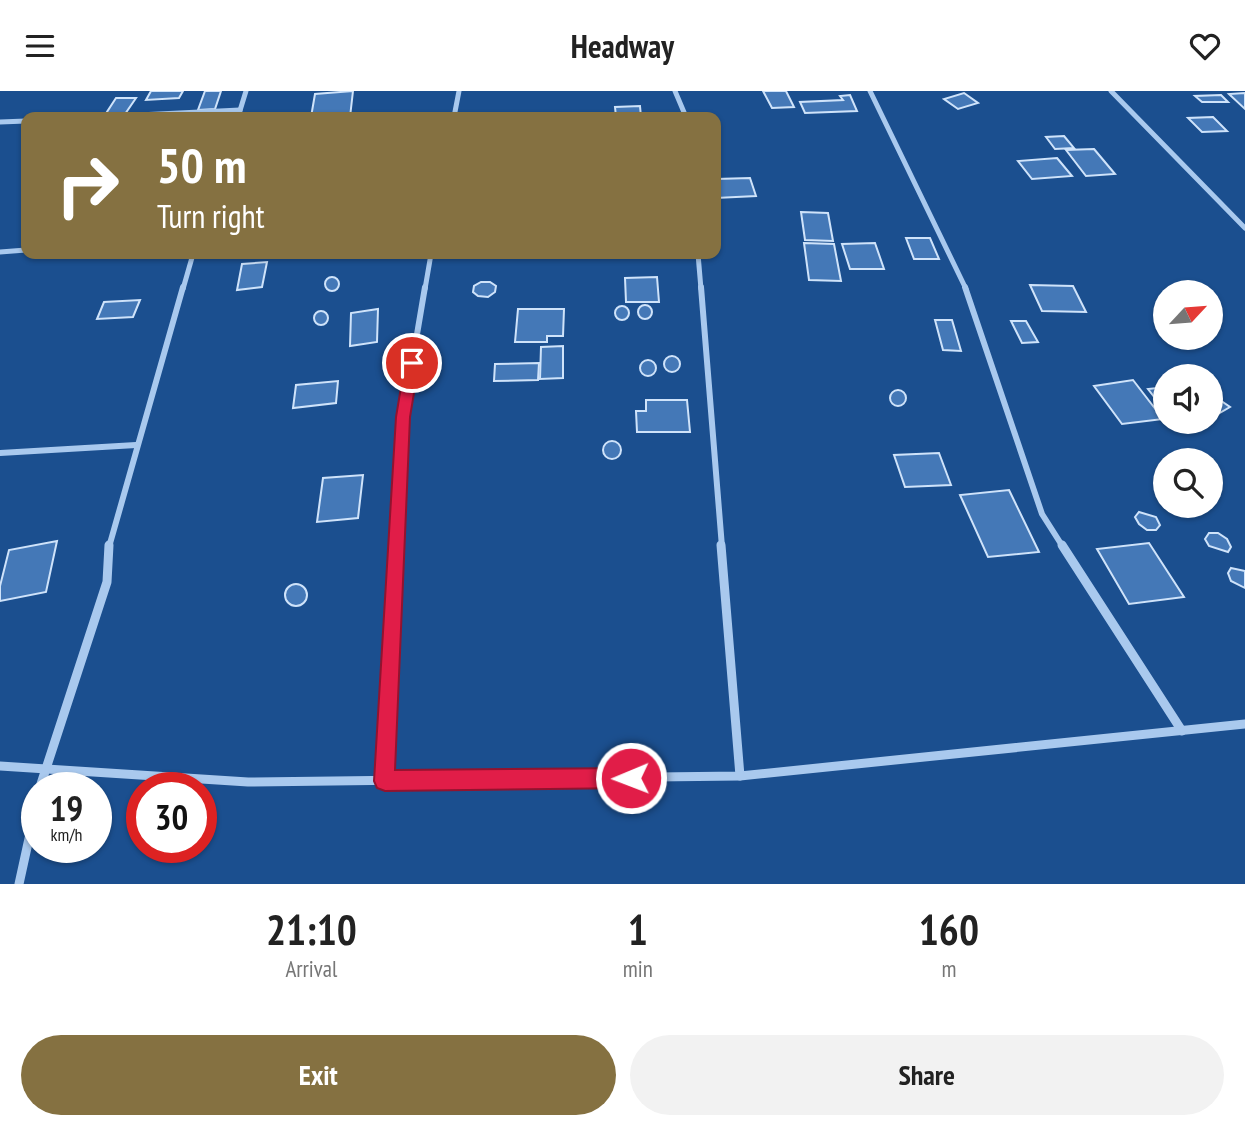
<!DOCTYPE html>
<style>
body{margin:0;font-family:"PT Sans Narrow",sans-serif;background:#f2f2f2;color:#222;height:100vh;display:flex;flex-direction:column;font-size:26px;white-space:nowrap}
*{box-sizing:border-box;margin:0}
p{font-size:23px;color:#767676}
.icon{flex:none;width:38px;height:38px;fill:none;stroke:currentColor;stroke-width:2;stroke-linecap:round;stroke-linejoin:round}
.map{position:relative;height:793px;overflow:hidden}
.details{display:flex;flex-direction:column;background:#fff;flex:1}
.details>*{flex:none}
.top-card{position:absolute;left:21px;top:21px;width:700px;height:147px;border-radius:14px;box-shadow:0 2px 5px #0004;background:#857141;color:#fff;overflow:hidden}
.needle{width:46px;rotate:64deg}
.fabs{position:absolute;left:1153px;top:189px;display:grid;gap:14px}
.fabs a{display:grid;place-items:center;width:70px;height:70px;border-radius:50%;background:#fff;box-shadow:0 2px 5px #0004;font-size:35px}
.speed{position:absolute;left:21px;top:681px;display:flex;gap:14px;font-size:35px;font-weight:700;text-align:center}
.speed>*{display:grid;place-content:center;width:91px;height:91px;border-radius:50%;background:#fff;box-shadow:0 2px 5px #0004;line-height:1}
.speed small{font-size:18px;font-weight:400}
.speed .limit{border:10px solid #d22;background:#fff;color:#111}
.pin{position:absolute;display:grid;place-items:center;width:60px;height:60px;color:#fff;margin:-30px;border:4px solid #fff;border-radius:50%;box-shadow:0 2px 7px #0007}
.me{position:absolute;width:77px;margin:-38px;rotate:269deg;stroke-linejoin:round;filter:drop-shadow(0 0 5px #0008)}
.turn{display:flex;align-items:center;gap:24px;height:147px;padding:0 21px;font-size:32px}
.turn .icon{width:91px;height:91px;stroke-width:2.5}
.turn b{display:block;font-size:49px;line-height:60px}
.eta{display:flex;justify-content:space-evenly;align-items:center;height:119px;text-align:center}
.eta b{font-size:42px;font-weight:700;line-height:49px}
.primary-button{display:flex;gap:14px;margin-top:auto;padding:14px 21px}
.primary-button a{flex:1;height:80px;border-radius:42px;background:#857141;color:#fff;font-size:28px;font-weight:700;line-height:80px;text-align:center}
.primary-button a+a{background:#f2f2f2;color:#222}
header{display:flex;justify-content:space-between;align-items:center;height:91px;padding:0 21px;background:#fff;font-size:32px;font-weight:700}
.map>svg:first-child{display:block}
.building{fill:#4478b7;stroke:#cfe3fa;stroke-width:2}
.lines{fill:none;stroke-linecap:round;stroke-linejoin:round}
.minor-far2{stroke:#a9c9ee;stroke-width:5}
.minor-far1{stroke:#a9c9ee;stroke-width:6}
.minor{stroke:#a9c9ee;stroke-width:9}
.route{fill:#e11d48;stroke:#92132f;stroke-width:2}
</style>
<header><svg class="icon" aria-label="menu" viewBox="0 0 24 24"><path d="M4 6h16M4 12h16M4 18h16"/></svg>Headway<svg class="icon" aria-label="heart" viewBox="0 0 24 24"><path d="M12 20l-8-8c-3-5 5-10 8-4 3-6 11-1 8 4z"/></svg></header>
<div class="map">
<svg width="1245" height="793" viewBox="0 0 1245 793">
<rect width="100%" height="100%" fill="#1b4f8f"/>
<g class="building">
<polygon points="151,0 183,0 179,7 146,9"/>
<polygon points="205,0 221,0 215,18 198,19"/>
<polygon points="353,0 350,26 311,26 315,3"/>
<polygon points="763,0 786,0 794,16 772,17"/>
<polygon points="964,2 978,12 958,18 944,8"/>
<polygon points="1245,2 1245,18 1229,3"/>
<polygon points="850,4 857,20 805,22 800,11 843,9 840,5"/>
<polygon points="1221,4 1228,11 1202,11 1195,5"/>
<polygon points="116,7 136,7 125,23 105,24"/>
<polygon points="640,15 641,26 616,26 615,16"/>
<polygon points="1213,26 1227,40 1202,41 1188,27"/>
<polygon points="1064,45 1074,57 1055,58 1046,46"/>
<polygon points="1094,58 1115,83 1086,85 1066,59"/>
<polygon points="1057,67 1072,85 1032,88 1018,70"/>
<polygon points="750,87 756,105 716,107 716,88"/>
<polygon points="801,121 828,122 833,150 805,149"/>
<polygon points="906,147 930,147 939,168 914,168"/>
<polygon points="804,152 834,153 841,190 809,189"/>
<polygon points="875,152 884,178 850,178 842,153"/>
<polygon points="267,171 262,196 237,199 242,173"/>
<polygon points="657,186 659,211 626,211 625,187"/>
<circle cx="332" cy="193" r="7"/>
<polygon points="481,191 490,191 496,195 495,201 488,206 478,205 473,201 474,195"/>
<polygon points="1030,194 1073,195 1086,221 1042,220"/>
<polygon points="140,209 133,226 97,228 104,211"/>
<circle cx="645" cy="221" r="7"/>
<circle cx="622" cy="222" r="7"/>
<polygon points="378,218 377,251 350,255 351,222"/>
<polygon points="518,218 564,218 563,245 547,245 547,251 515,251"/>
<circle cx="321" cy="227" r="7"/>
<polygon points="935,229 952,229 961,260 943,259"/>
<polygon points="1011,230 1026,230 1038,251 1022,252"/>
<polygon points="563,255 563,287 540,288 541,256"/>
<circle cx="672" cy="273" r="8"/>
<circle cx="648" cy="277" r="8"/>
<polygon points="539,272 538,289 494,290 495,273"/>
<polygon points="1133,289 1163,328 1122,333 1094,295"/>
<polygon points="338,290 336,312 293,317 296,294"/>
<polygon points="1166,296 1166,321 1148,298"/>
<circle cx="898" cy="307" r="8"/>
<polygon points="1214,305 1230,316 1216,324 1211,321 1211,306"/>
<polygon points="646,309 687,309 690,341 637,341 636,320 646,320"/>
<circle cx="612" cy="359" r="9"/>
<polygon points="939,362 951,394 905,396 894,364"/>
<polygon points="363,384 358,427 317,431 323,387"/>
<polygon points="1009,399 1039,461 988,466 960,404"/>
<polygon points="1139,421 1156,426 1160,434 1156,439 1147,439 1139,433 1135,426"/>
<polygon points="1209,442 1218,442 1227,448 1231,456 1228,461 1209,455 1205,448"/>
<polygon points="57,450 46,501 0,510 0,495 9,459"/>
<polygon points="1149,452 1184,506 1129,513 1097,458"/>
<polygon points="1231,477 1245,480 1245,497 1231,490 1228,482"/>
<circle cx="296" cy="504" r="11"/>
</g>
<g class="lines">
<g class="minor-far2">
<polyline points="675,0 686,26"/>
<polyline points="870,0 966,198"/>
<polyline points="1111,0 1245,137"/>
<polyline points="98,26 240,19"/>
<polyline points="238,26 246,0"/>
<polyline points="454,26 459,0"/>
<polyline points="0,31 26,30"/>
<polyline points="0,161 26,159"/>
<polyline points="698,163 701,198"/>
<polyline points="183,198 193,163"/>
<polyline points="425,198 431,163"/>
</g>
<g class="minor-far1">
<polyline points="701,196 722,456"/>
<polyline points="965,196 1042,423 1063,456"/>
<polyline points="0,362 136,354"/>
<polyline points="109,456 183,196"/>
<polyline points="397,456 403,326 425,196"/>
</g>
<g class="minor">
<polyline points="721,454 740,685"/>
<polyline points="1062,454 1182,640"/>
<polyline points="0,675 248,691 740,685 1245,633"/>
<polyline points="385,690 397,454"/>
<polyline points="40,696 107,491 109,454"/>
<polyline points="19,793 37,711"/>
</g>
</g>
<polygon class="route" points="412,267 419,272 410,326 395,679 631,677 638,679 641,687 638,694 631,697 385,700 377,697 374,690 396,326 405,272"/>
</svg>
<div class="fabs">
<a><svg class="needle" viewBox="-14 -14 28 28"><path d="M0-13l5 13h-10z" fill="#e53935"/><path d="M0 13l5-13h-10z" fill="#767676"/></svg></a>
<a><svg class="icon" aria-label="sound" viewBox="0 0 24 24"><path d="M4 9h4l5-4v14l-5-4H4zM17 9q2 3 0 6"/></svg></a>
<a><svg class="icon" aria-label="search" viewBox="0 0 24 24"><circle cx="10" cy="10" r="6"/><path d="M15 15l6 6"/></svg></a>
</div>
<div class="speed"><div>19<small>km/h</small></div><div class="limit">30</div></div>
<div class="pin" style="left:412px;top:272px;background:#d93025"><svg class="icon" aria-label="arrive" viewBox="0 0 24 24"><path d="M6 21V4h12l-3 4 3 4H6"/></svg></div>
<svg class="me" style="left:631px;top:687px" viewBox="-20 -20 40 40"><circle r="17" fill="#e11d48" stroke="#fff" stroke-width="3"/><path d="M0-11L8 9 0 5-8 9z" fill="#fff"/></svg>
<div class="top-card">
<div class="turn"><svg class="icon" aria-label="right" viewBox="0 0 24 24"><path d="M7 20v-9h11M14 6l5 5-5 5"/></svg><div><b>50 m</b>Turn right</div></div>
</div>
</div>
<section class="details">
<div class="eta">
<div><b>21:10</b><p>Arrival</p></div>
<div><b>1</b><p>min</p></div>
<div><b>160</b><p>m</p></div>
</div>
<div class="primary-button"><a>Exit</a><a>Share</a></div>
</section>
